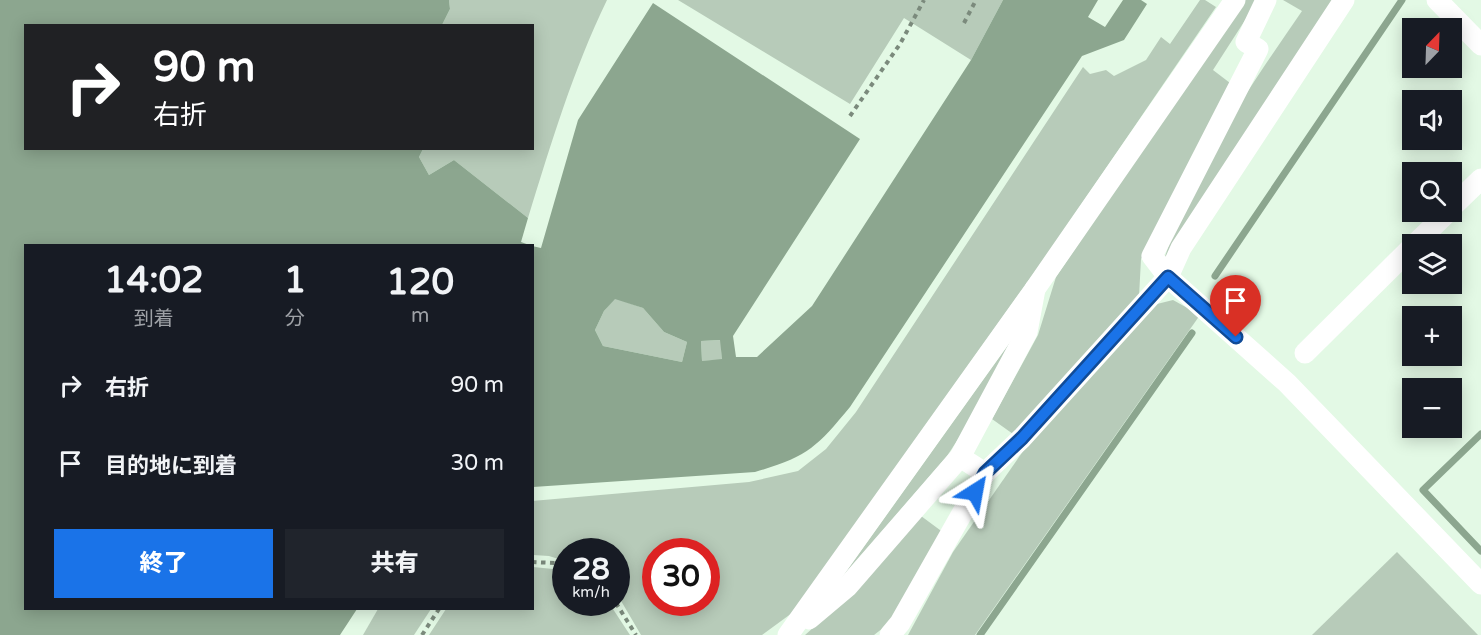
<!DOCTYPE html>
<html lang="ja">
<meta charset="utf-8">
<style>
body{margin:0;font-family:"Varela Round","Noto Sans JP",sans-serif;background:#20242c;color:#f1f3f6;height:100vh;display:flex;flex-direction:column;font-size:22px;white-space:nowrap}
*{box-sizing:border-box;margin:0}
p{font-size:20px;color:#9ea1a6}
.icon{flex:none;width:33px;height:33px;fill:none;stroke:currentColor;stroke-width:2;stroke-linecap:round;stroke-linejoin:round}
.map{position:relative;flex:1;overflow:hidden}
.sheet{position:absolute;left:24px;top:244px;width:510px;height:366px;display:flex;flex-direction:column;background:#171b24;border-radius:0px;box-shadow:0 3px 15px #0003}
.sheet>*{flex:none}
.banner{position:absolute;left:24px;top:24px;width:510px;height:126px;border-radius:0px;box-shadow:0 3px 15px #0003;background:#202124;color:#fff;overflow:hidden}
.needle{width:39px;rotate:23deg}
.controls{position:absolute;left:1402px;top:18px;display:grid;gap:12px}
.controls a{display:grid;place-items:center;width:60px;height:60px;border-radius:0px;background:#171b24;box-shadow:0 3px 15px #0003;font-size:30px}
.speed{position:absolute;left:552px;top:538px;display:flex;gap:12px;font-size:30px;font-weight:700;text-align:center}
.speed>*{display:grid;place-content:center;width:78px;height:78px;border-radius:50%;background:#171b24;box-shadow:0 3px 15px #0003;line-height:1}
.speed small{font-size:15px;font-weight:400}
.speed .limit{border:9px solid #d22;background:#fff;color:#111}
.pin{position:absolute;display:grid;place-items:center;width:51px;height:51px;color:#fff;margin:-62px -26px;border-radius:50% 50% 50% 0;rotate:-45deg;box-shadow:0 0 6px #0007}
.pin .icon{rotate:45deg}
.me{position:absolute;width:66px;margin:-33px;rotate:34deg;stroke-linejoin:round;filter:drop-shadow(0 0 4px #0008)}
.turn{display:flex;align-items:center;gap:21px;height:126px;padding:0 30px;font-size:27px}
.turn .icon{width:78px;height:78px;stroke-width:2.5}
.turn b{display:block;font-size:42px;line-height:51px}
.eta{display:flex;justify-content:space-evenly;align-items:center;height:102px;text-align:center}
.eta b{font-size:36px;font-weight:800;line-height:42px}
.action{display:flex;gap:12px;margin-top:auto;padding:12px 30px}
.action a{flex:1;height:69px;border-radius:0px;background:#1a73e8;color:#fff;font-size:24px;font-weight:800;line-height:69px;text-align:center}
.action a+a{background:#20242c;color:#f1f3f6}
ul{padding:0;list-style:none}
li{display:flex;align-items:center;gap:18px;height:78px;padding:0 30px}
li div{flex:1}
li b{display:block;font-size:22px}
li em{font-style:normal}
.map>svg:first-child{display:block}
.green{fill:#b7cbb9;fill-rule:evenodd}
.water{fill:#8ca68f;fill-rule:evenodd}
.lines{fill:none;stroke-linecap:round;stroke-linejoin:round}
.stream{stroke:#8ca68f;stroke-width:7}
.path{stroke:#7b8a7c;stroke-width:4;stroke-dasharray:4.5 4.5;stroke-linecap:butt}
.minor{stroke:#fff;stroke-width:21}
.route-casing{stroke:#114b97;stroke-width:15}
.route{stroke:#1a73e8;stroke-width:10}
</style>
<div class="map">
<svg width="1481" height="635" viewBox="0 0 1481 635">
<rect width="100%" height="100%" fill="#e3f9e5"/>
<g class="green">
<path d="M449,0h158c-34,70 -56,144 -79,218l-74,-58 -25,15 -10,-18 4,-8 109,-1v-122l-90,-1 8,-16z"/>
<polygon points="678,0 1003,0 971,60 904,18 850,104"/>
<path d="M1200,0h5l11,7 -170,249 -254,357 -30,22h-121l-24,-41 -1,-42h-50l-1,9 -16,-5 -16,-1 -1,-54 217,-19 49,-11 28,-22 30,-37 227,-345 7,7 16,-4 8,6 32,-16 15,-23 9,7zM656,552h50v51h-50z"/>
<polygon points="1243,0 1258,0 1213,70 1234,86 1141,259 1139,297 1013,434 992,419 1038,335 1056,277"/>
<path d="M1283,0h52l-171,260c28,-90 85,-172 138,-249z"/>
<polygon points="615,298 643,308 664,332 687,342 682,362 603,346 595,330 604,311"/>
<polygon points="1173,300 1200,315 975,635 908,635 953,552 1028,444 1157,304"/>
<polygon points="1013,338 991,389 947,456 840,580"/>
<polygon points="721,340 722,360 702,361 701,341"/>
<polygon points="921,516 944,533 897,617 874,635 805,635 854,592"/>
<polygon points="1397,552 1478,635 1312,635"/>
<polygon points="533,567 553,569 565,573 566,603 609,603 630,635 429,635 446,609 532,609"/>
<polygon points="378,609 431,609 414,635 363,635"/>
</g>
<g class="water">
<polygon points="0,0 449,0 450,9 442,25 26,26 26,148 423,149 419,157 429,175 454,160 528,218 521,242 532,246 26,246 26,609 357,609 340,635 0,635"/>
<path d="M1003,0h95l-10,17 17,10 18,-27h18l6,4 -23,36 -42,16 -232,351c-34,41 -43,50 -95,65l-222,15 -1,-241 9,2 37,-128 75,-117 207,136 -127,197 3,21h21l55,-51 159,-246zM615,299l28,9 21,24 23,10 -5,20 -79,-16 -8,-16 9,-19zM720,340l2,19 -20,2 -1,-20z"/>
</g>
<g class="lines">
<g class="stream">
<polyline points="1215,276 1402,0"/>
<polyline points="1481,434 1423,490 1481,551"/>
<polyline points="980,635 1192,333"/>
</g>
<g class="path">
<polyline points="964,23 976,0"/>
<polyline points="850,116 900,44 924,0"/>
<polyline points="532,562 555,563 566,567"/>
<polyline points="616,603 636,635"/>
<polyline points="422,635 439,609"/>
</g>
<g class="minor">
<polyline points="1266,0 1246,42 1258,49 1152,256 1168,277 1181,248 1344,0"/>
<polyline points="1437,0 1481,45"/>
<polyline points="1452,207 1481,179"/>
<polyline points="1415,244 1448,212"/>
<polyline points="1035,289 1027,332 960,457 985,473 1022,438 1168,277 1287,383 1481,584"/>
<polyline points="1305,353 1413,246"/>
<polyline points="809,619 847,587 960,457"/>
<polyline points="788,635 1035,289 1235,0"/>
<polyline points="890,635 900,623 985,473"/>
</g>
</g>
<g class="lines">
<g class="route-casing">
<polyline id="route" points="975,492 985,473 1022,438 1168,277 1236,337"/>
</g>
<use href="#route" class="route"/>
</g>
</svg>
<div class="controls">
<a><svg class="needle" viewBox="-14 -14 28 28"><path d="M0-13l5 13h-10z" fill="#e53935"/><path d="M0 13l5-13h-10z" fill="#9ea1a6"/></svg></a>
<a><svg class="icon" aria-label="sound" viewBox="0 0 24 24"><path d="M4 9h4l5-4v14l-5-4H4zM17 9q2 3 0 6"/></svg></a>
<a><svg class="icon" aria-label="search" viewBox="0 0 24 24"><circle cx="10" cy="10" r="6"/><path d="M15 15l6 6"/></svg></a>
<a><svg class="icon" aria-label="layers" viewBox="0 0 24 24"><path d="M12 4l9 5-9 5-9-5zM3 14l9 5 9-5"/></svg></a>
<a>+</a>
<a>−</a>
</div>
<div class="speed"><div>28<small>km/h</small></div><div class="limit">30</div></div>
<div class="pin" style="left:1236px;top:337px;background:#d93025"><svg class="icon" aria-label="arrive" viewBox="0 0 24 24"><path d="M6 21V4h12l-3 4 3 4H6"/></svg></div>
<svg class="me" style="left:975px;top:492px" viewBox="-20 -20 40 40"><path d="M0-17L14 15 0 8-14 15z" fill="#1a73e8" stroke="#fff" stroke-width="4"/></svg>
<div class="banner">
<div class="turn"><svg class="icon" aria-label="right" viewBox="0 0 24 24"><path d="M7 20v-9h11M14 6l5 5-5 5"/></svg><div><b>90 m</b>右折</div></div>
</div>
<section class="sheet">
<div class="eta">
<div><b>14:02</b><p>到着</p></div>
<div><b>1</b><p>分</p></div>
<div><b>120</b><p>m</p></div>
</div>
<ul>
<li><svg class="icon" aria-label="right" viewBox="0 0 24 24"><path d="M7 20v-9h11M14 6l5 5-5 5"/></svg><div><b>右折</b></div><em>90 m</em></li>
<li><svg class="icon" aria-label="arrive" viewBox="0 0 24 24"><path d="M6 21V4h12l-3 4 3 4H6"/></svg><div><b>目的地に到着</b></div><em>30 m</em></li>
</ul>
<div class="action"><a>終了</a><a>共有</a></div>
</section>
</div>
